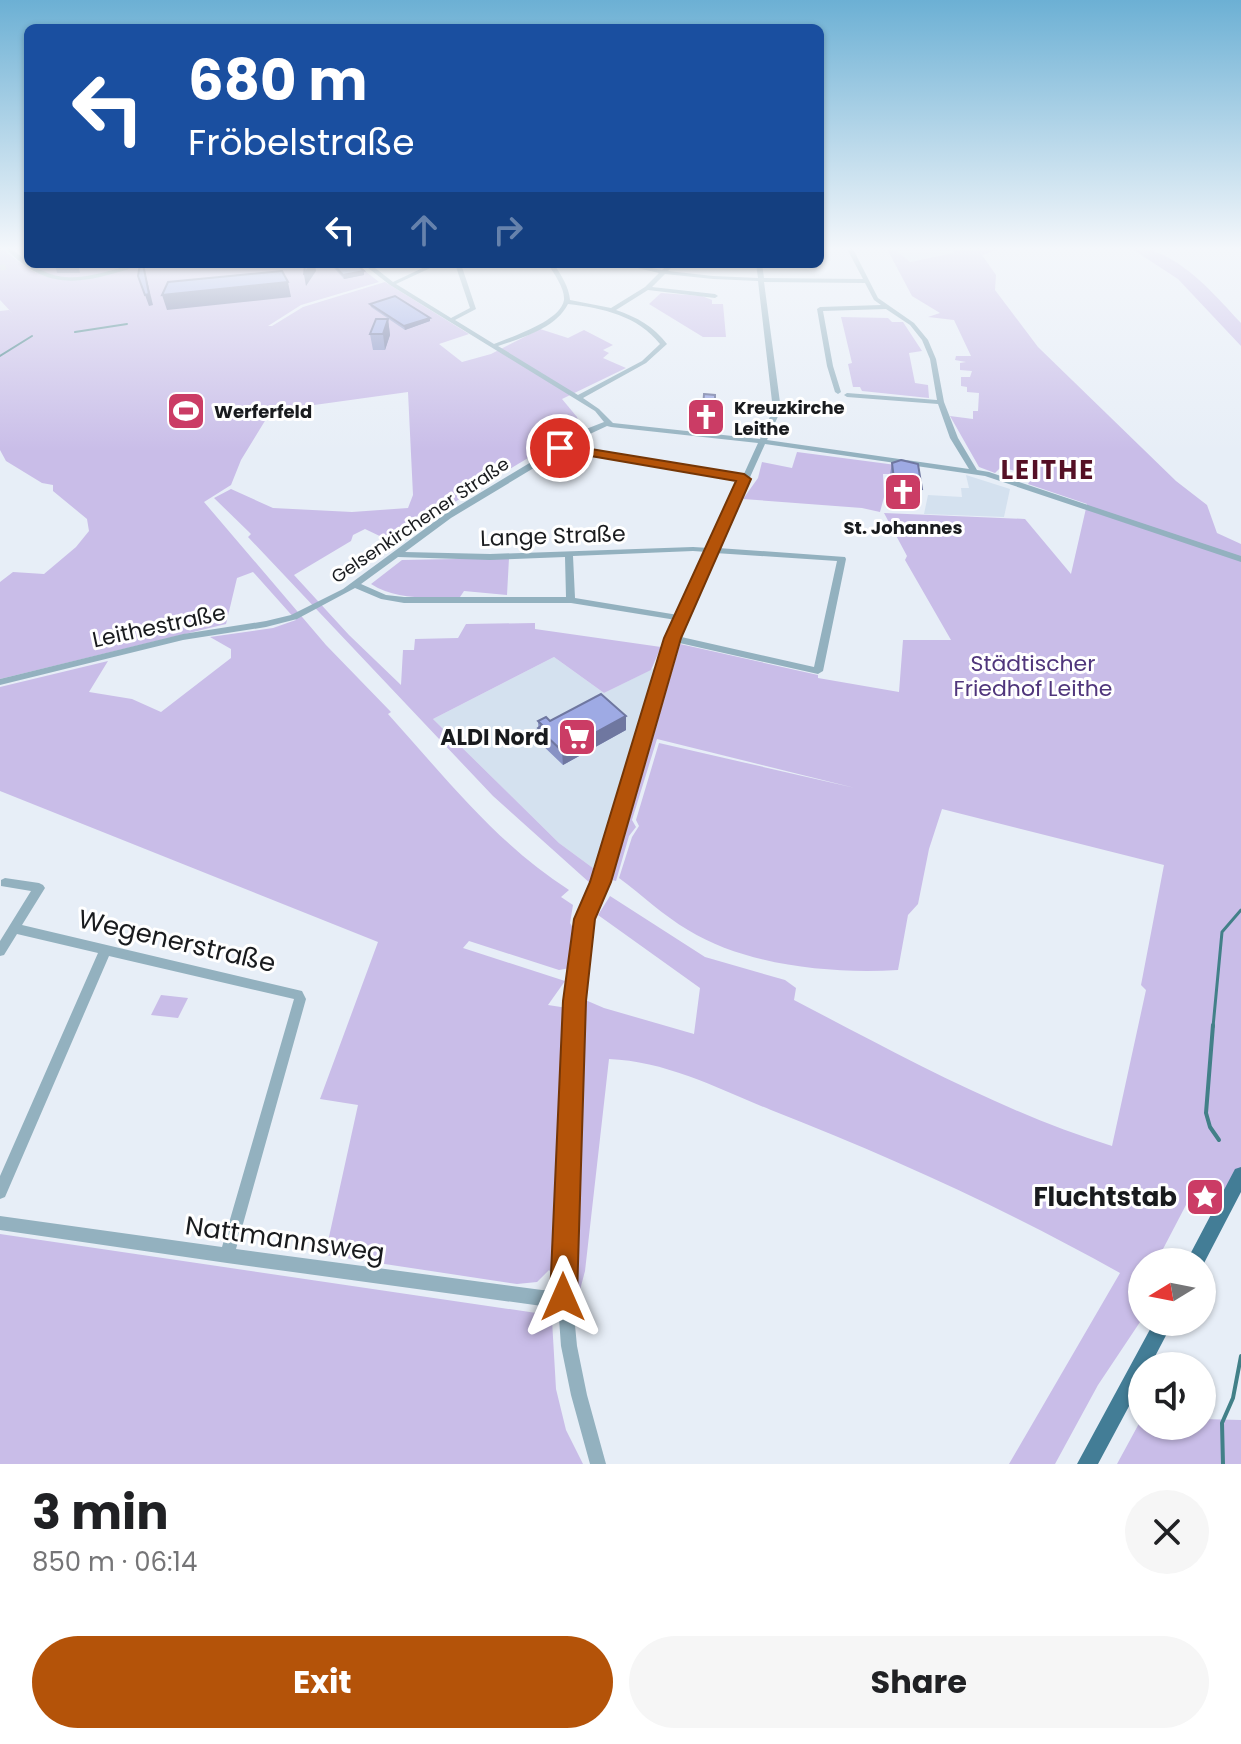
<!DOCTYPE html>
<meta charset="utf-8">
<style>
body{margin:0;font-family:Poppins,sans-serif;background:#f6f6f6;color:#202124;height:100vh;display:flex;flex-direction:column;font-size:30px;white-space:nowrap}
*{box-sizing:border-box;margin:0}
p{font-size:26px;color:#757577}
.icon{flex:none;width:44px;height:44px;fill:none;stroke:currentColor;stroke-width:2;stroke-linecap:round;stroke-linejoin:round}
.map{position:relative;height:1464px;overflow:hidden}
.panel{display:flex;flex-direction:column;background:#fff;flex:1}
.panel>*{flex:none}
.banner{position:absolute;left:24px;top:24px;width:800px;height:244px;border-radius:12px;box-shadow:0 2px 6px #0004;background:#1a4fa0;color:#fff;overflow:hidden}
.needle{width:52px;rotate:260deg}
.buttons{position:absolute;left:1128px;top:1248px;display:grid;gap:16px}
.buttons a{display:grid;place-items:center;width:88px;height:88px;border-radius:50%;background:#fff;box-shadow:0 2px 6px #0004;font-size:40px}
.pin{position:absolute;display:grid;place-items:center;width:68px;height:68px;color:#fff;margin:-34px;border:4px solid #fff;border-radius:50%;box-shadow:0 2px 8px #0007}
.me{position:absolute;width:88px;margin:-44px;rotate:0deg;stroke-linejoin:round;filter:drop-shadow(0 0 6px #0008)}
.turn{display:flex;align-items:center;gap:28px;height:168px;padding:0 32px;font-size:36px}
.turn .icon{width:104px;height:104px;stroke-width:2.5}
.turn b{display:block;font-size:56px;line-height:68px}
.lanes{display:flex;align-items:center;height:76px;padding:0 32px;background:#0003;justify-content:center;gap:40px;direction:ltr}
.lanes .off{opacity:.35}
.round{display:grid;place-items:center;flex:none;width:84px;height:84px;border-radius:42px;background:#f6f6f6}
.headline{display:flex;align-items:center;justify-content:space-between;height:136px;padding:0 32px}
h1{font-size:48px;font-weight:700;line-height:60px}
.cta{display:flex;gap:16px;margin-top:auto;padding:16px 32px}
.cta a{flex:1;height:92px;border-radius:48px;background:#b45309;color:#fff;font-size:32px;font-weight:700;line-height:92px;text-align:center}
.cta a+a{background:#f6f6f6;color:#202124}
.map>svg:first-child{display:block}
.built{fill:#d4e1ef}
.green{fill:#c9bde8}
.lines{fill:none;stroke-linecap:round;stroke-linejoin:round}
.stream-far2{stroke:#428088;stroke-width:2}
.stream-far1{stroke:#428088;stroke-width:3}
.stream{stroke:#428088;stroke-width:4}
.minor-tunnel{stroke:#c8ced6;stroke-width:6;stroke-dasharray:6 3;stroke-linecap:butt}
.minor{fill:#93b1bf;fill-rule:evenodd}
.major{fill:#437d96;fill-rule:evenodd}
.wall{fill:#8892c4}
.shaded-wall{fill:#6f77a0}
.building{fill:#9eaae4;stroke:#6f77a0;stroke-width:2}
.route{fill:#b45309;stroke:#753606;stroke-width:2}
.labels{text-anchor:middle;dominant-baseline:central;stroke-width:6;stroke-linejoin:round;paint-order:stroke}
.far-poi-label{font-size:18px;font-weight:bold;fill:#191b1e;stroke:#fff;text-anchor:start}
.far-street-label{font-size:18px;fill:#191b1e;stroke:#fff}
.street-label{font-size:22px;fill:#191b1e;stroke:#fff}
.park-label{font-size:22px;fill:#50367c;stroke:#fff}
.poi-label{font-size:22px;font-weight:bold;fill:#191b1e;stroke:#fff;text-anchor:end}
.far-district-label{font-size:26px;font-weight:bold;letter-spacing:2px;fill:#551025;stroke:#fff}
.near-street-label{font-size:26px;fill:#191b1e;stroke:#fff}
.near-poi-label{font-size:26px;font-weight:bold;fill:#191b1e;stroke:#fff;text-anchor:end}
</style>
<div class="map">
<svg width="1241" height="1464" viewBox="0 0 1241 1464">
<rect width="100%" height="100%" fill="#e7eef7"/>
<g class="built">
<polygon points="892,247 956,247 953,253 909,262"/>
<polygon points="966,475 1010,489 1004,517 924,514 928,495 962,497 961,488 969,488"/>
<polygon points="554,657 604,693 658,666 597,871 559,843 433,719"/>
</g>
<g class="green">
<path d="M0,247c24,18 31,29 63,32l-25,-5 -10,-10h105l-28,8 37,-8h214l23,18 -78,23 -33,21h4l31,-19 82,-25 84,52 -30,10 23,18 29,-8 49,-25 28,9 16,-8 29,15 -10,5 6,3 -6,5 23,10 -64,31 15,18 3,10 -157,94 -11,-4 -26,22 -21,-10 -12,6 -2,6 -57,34 55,60 52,50 2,-35h11l1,-11 43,-1 8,-14 69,-1v6l126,18 -10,23 -47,23 -50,-36 -121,62 126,124 38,28 -6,13 -98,-88 -245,-259 3,-3 -37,-36 17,-9 42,19 79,4 56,-4 5,-13 -5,-103 -137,19 -30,49 -10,25 -27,17 122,143 65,67 -3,2c57,63 109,130 181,176l-8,7 12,8 -3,18 5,8 -5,37 -11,2 -90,-29 -6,7 102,33 -17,24 26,4 2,-13 28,12 90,26 6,-46 -102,-73 12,-19 95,61 80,23 11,8 -2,12c102,53 208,112 318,146l34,-156 -5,-5 23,-120 -222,-56 -13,40 -11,55 -10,11 -10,55c-67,4 -151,-4 -210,-40 -24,-14 -46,-35 -69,-52l13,-41 7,-11 -3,-6 23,-77 196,45 -198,-49 -25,81 4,7 -7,9 -13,45 -4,-1 68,-236 138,31v3l81,14 4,-52h48l-46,-80 2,-4 -23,-43 141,6 46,55 16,-70 -59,-20 5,-8 -32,-9 -6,6 -16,-6 -29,-51 23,3v-8h5l1,-18 -12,-1v-5l-6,-1v-9h9l2,-6 -12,-1v-7l6,-1 -11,-2 1,-4h15l-17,-36 -26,-3 12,-4 -28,-17 -26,-49h6l18,15 43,-9 3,-6h48l-22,8 14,20 -1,15 43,57 138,134 31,24 10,28 24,11v626l-23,46 -31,-13 -24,46 18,13h-39v57l-44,66 -43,79h-46l111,-191c-112,-63 -229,-116 -349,-163 -52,-21 -105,-49 -162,-51l-24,212 -9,34 -27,-35 -12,12 -20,2 -192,-29 33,-150 -38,-6 58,-157 -378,-151v-104l108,-26 -19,31 43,7 29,13 70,-54v-9l-21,-12 63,-9 23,-8 -43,-48 -16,6 -11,46 -226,55v-97l13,-10 31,2 32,-27 13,-16 -2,-12 -34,-28v-6l-11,-2 -36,-22 -6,-11v-139l9,-1 4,4 -13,-14z"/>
<path d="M1129,247c46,0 82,44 112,76v23l-63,-67z"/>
<polygon points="661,293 702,296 712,300 712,304 723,304 726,337 703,337 649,304"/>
<polygon points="841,317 888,318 892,322 903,322 922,351 909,353 915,383 928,385 929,398 862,391 860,387 853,387 848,364 852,363"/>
<polygon points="797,452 896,465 892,474 883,474 884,497 880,512 862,508 743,499 758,478 762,462 792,468"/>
<path d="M509,558l-2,37 -43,-4 -4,6c-32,0 -62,4 -89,-13l31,-24z"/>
<polygon points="161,995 188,998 178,1018 151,1015"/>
<polygon points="0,1234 543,1314 552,1320 556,1389 566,1430 583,1464 0,1464"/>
<polygon points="1142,1418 1142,1426 1202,1426 1202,1419 1241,1420 1241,1464 1117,1464"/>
</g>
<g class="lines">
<g class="stream-far2">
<polyline points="75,332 127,324"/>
<polyline points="0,356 32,336"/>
</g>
<polyline class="stream-far1" points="1213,1027 1222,932 1241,910"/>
<g class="stream">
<polyline points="1213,1025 1206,1113 1210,1127 1219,1140"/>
<polyline points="1223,1464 1222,1423 1233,1398 1241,1356"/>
</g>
<polyline class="minor-tunnel" points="0,268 8,266"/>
<g class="minor">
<path d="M4,247h6c45,42 68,33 123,17l6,1c-9,4 -20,7 -31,10 -45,12 -71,6 -104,-28z"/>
<path d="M846,247h6l26,51 36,25 14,17 8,19 8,43 14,36 19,32 12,2 252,84v6l-256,-86 -220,-32 -47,104 127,9 1,2 -23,112 -5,3 -143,-32 -68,240 -16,37 -8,59 -13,295 7,73 10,49 19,69h-16l-19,-69 -10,-49 -3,-41 -16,1 -315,-43 -227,-33v-14l222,31 72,-248 -185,-43 -104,241 -5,2v-23l98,-223 -81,-19 -13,21 -4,1v-15l31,-50 -30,-5v-6l4,-2 34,5 4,2 2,3 -23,37 280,66 4,8 -70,250 306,41h15l-1,-17 15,-295 8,-59 16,-37 72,-244 9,-18 -105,-17h-167l-23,-4 -26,-11 -58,31 -31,8 -83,13 -183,45v-6l183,-45 83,-13 25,-6 52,-26 102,-75 141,-85 18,-7 -9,-11 -205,-126 -27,-21h7l23,18 38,-18h8l-43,20 55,34 19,-10 -15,-44h6l15,45 -21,11 39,24c17,-7 67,-23 70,-44 1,-12 -10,-26 -16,-36h6c7,11 15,23 16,36l41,8 34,-21 14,-14 -39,-9h11l31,6 7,-6h6l-7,7 45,5 45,2 -2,-14h6l2,14 99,1zM665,274l48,5 45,2 15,129 -13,29 -147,-16 -14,-14 -16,-11 63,-35 21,-19c-13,-17 -30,-27 -51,-34l32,-20 67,8 3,-2 -3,-2 -63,-7zM764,282l101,1 9,17 7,5 -61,2 -3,2 10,57 8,26 3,2 3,-2 -8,-26 -10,-55 63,-2 24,16 12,15 8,19 7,41 -90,-7 -3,2 3,2 91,7 12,34 19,31 -202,-29 14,-30zM568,304c35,4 70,12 92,40l-18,17 -64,34 -80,-49c24,-8 58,-18 70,-42zM607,426l4,1 147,16 -15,33 -175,-29 24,-14zM562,451l179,30 -32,67 -16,-1 -203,7 -85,-2 46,-34zM693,551l14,1 -29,63 -103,-17 -2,-42zM715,553l122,8 -23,106 -137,-31zM398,557l92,3 75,-3 1,40h-162l-18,-2 -25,-11z"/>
</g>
<g class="major">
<polygon points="1241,1167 1241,1192 1202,1267 1202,1262 1186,1262 1235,1169"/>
<polygon points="1154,1322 1173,1322 1150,1366 1142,1366 1142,1382 1098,1464 1077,1464"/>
</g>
</g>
<g class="wall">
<polygon points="55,264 78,264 80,273 57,273"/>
<polygon points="334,265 364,271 364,275 344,279 334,268"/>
<polygon points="370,304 430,321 405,330 371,307"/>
<polygon points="388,319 390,335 385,350 373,350 370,334"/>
<polygon points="704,394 715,395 713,427 702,425"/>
<polygon points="901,460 918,506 900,509 901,502 895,502 891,497 889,480 892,463"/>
<polygon points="626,716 626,730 563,765 539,742 538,721 550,721"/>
</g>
<g class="shaded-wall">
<polygon points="143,264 153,305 149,306 145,295"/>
<polygon points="311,264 315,264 316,271 306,286 304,275"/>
<polygon points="364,271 364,275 344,279 343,275"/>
<polygon points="288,282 291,297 167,310 162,295"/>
<polygon points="430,318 430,321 405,330 404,326"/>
<polygon points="388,319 390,335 385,350 383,334"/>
<polygon points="922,489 918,506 900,509 903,491"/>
<polygon points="626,716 626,730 563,765 562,751"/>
</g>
<g class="building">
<rect x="55" y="264" width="22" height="1"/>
<polygon points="140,264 143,264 149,294 145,295 138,276"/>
<polygon points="305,264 311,264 304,275"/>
<polygon points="336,264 356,264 364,271 343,275 334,265"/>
<polygon points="282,271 288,282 162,295 168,282"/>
<polygon points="395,296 430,318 404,326 370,304"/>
<polygon points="376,319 388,319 383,334 370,334"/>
<polygon points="704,394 715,395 715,410 703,408"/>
<polygon points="901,460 918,464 922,489 903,491 908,485 899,484 894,479 892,463"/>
<polygon points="601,694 626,716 562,751 538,728 542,725 538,721 546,717 550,721"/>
</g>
<linearGradient id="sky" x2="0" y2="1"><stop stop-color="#6cb0d4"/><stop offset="0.55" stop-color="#f4f7fb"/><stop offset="1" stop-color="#f4f7fb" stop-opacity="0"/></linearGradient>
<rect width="1241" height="452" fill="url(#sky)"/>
<polygon class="route" points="560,444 744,474 751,479 681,638 611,882 595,919 586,1001 577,1297 573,1307 563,1311 554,1307 550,1297 563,1001 574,919 590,882 664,638 736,481 556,450 554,448"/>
<defs>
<g id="stadium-square" transform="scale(2)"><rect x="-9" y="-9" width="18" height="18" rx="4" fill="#cb3c65" stroke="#fff"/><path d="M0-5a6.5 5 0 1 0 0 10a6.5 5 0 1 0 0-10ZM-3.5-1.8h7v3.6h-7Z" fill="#fff"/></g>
<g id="church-square" transform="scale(2)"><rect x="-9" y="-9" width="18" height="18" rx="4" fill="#cb3c65" stroke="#fff"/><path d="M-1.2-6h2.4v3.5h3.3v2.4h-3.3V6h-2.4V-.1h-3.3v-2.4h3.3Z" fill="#fff"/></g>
<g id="supermarket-square" transform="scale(2)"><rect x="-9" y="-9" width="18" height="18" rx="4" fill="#cb3c65" stroke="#fff"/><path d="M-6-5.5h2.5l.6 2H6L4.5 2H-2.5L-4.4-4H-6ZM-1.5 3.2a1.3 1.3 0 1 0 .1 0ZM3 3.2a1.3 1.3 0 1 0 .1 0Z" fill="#fff"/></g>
<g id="sight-square" transform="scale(2)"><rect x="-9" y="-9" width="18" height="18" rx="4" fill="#cb3c65" stroke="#fff"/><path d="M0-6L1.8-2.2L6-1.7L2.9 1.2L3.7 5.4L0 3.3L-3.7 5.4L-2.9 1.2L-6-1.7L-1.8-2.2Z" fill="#fff"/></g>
</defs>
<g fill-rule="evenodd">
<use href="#stadium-square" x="186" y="411"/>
<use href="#church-square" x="706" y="417"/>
<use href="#church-square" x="903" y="492"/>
<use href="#supermarket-square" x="577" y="737"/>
<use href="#sight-square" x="1205" y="1197"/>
</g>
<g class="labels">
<g class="far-poi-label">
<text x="734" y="407">Kreuzkirche<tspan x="734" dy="21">Leithe</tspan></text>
<text x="214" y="411">Werferfeld</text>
<text x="903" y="527" text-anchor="middle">St. Johannes</text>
</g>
<g class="far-street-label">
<text transform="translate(420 520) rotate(-34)">Gelsenkirchener Straße</text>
</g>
<g class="street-label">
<text transform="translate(553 536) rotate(-2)">Lange Straße</text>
<text transform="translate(159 626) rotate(-12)">Leithestraße</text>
</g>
<g class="park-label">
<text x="1033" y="663">Städtischer<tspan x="1033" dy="25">Friedhof Leithe</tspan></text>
</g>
<g class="poi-label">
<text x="549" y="737">ALDI Nord</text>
</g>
<g class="far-district-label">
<text x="1048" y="470">LEITHE</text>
</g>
<g class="near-street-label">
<text transform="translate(177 941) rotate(13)">Wegenerstraße</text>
<text transform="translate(285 1239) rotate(8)">Nattmannsweg</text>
</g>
<g class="near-poi-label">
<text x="1177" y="1197">Fluchtstab</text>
</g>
</g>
</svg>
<div class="buttons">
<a><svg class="needle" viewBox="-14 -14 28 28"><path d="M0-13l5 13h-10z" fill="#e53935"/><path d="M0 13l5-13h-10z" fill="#757577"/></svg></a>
<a><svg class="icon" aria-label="sound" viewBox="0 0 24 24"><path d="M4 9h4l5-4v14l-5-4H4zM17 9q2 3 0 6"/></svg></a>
</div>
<div class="pin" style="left:560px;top:448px;background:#d93025"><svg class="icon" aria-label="arrive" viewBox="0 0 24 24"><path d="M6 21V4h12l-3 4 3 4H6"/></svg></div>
<svg class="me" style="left:563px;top:1297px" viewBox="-20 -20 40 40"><path d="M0-17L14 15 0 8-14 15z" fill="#b45309" stroke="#fff" stroke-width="4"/></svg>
<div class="banner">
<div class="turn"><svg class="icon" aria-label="left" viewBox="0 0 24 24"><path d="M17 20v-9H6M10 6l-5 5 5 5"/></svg><div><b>680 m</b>Fröbelstraße</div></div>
<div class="lanes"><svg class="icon" aria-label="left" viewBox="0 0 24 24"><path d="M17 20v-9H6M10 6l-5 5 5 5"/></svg><svg class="icon off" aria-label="ahead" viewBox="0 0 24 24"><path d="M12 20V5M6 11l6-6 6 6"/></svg><svg class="icon off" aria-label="right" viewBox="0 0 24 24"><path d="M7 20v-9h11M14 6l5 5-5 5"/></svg></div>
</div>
</div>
<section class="panel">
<div class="headline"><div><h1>3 min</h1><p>850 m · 06:14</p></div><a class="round"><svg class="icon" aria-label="close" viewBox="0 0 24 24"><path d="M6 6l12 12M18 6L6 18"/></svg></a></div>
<div class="cta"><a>Exit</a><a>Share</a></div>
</section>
